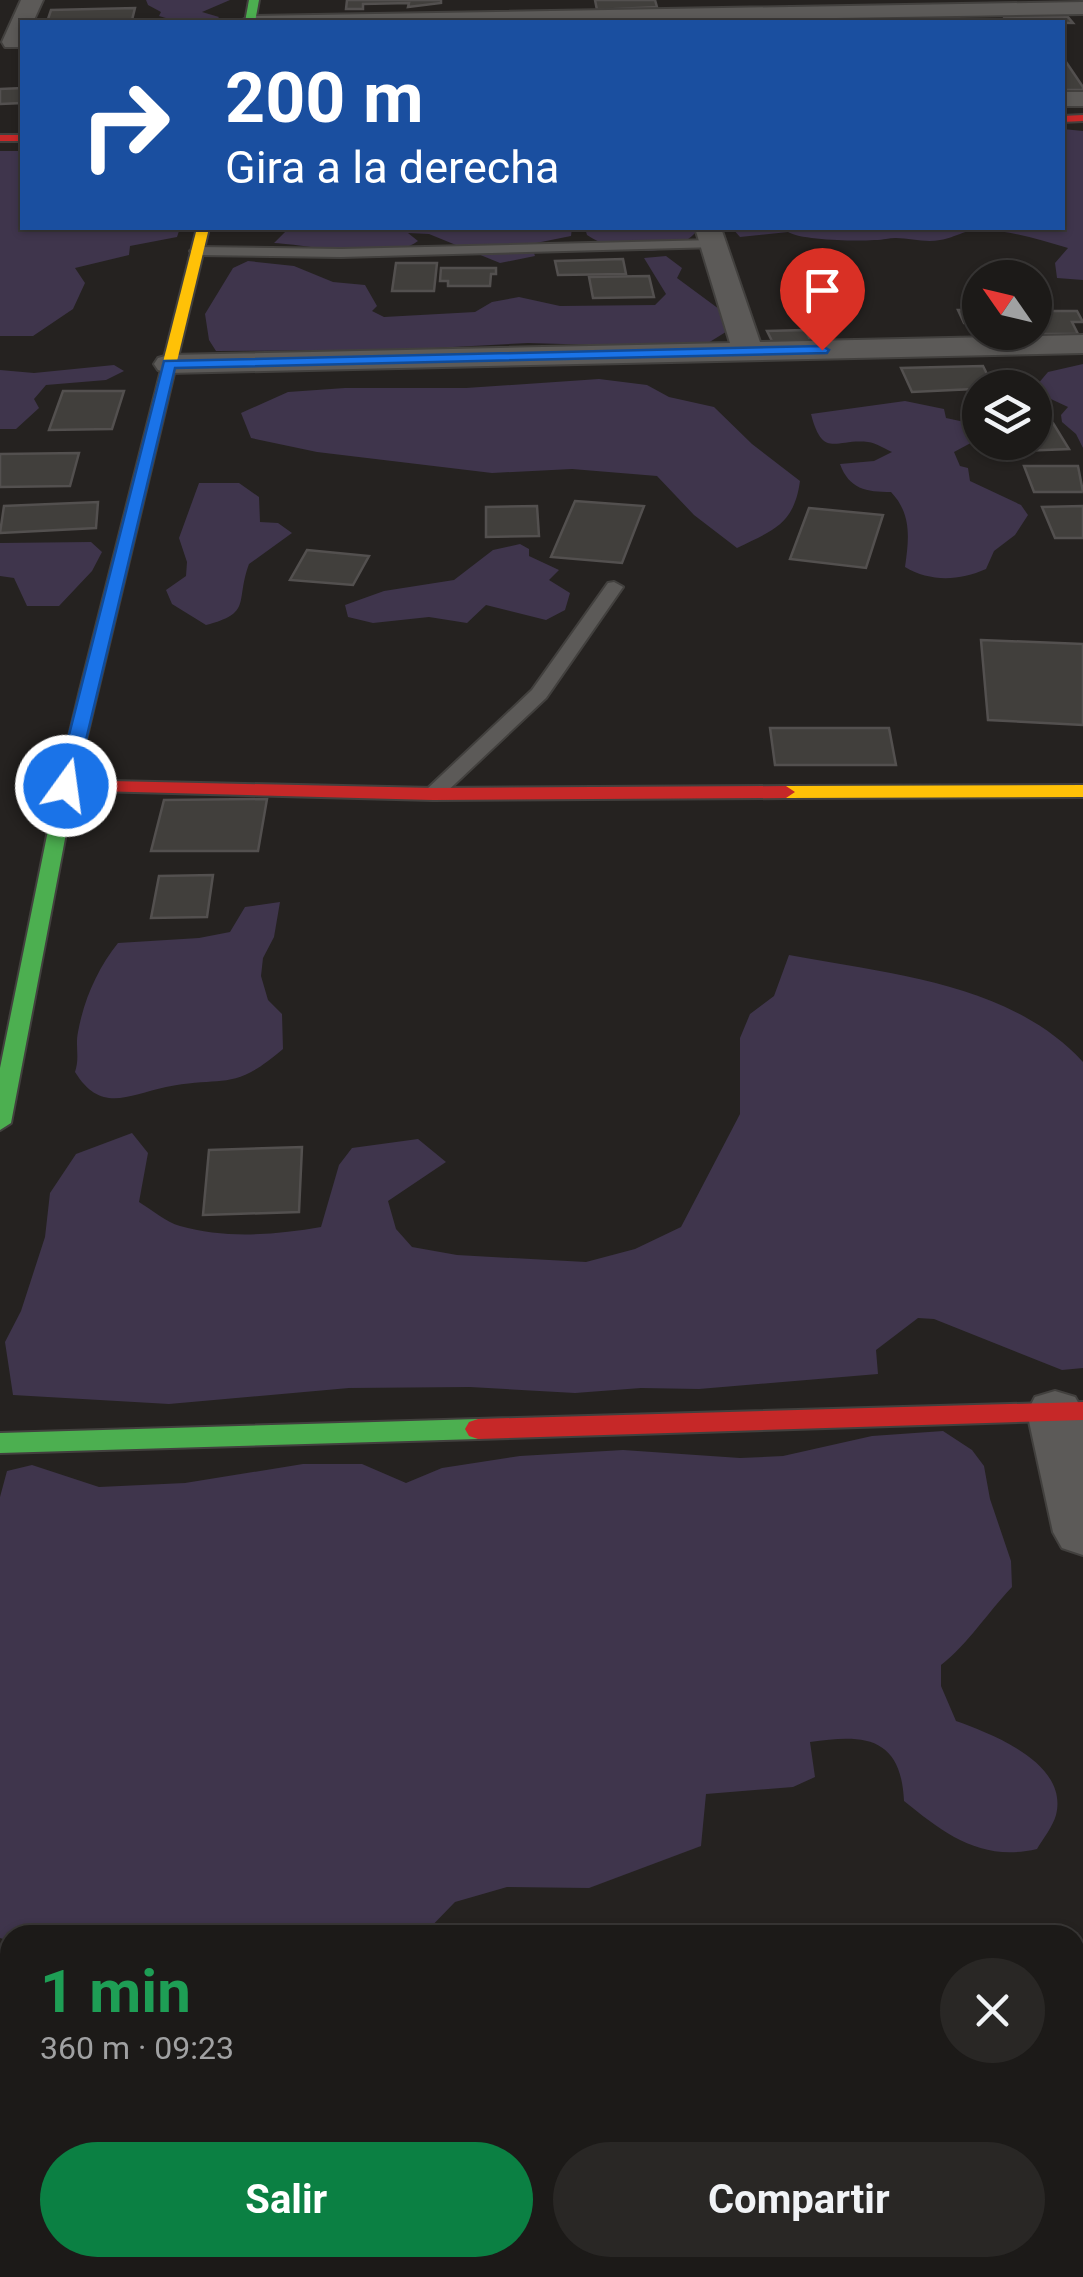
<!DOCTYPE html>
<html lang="es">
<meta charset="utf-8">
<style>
body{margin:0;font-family:Roboto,sans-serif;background:#292725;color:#f1f3f6;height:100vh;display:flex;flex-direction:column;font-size:38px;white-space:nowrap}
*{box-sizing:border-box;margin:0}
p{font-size:32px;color:#a0a1a2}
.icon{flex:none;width:55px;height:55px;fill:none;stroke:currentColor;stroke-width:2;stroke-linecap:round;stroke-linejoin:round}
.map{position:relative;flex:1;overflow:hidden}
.sheet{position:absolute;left:0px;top:1925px;width:1085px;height:352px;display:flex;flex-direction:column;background:#1c1a18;border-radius:30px 30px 0 0;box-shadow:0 2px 8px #0004,0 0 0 2px #3a3837}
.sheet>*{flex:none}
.banner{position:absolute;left:20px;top:20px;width:1045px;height:210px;border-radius:0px;box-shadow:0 2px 8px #0004,0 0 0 2px #3a3837;background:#1a4fa0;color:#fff;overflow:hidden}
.needle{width:65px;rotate:304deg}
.buttons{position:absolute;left:962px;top:260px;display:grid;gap:20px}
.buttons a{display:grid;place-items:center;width:90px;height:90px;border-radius:50%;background:#1c1a18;box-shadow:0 2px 8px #0004,0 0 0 2px #3a3837;font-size:50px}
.pin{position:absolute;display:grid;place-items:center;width:85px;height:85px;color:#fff;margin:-102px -42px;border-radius:50% 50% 50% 0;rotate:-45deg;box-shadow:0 0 10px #0007}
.pin .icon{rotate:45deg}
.me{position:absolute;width:110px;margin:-55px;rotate:14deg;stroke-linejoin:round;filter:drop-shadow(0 0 8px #0008)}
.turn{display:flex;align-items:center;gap:35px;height:210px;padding:0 40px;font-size:45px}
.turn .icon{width:130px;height:130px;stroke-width:2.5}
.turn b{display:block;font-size:70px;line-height:85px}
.round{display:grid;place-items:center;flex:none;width:105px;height:105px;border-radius:52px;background:#292725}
.head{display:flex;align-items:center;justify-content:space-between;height:170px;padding:0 40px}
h1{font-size:60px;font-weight:700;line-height:75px;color:#1e9e55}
.cta{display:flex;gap:20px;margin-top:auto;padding:20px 40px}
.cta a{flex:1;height:115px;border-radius:60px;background:#0b8043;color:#fff;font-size:40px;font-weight:700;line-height:115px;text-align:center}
.cta a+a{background:#292725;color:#f1f3f6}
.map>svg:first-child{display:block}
.green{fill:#3f354c}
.building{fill:#413f3c;stroke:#53504f;stroke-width:2.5}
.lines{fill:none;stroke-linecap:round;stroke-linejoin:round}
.lane-casing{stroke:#42403e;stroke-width:4}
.street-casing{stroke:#42403e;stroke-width:4}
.fast-casing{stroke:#42403e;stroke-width:4}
.slow-casing{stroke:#42403e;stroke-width:4}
.jam-casing{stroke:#42403e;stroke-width:4}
.lane{fill:#5c5a58;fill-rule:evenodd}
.street{fill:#5c5a58;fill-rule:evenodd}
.fast{fill:#4caf50;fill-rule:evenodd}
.slow{fill:#ffc107;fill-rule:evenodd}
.jam{fill:#c62828;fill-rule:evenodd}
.route{fill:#1a73e8;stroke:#114b97;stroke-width:2.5}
</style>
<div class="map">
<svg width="1083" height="2277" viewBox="0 0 1083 2277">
<rect width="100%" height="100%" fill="#252220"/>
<g class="green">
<polygon points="146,0 230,0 202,12 219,17 215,22 179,22 159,16 161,12 148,5"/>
<path d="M1063,129l20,2v149l-26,-2 -2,-15 13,-15c-27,-8 -55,-17 -84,-18 -23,0 -26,7 -44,10 -18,4 -37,-5 -54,-1 -17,3 -84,2 -98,-7l-48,5 -8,-9h330z"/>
<polygon points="0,151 22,151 22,228 113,231 180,228 177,237 130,246 129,255 75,268 85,283 73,309 33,336 0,336"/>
<path d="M289,228h283l-1,8 -40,8 4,12 -35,7 -71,-29 -21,-1 10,8c-27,21 -109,4 -144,2z"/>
<path d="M585,228h114c-22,32 -83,27 -112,7z"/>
<polygon points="666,256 682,268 677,278 719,309 729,330 708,343 667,347 528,343 397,350 216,351 209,340 205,314 233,268 248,261 294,266 333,282 365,285 377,306 372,311 384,317 475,312 492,302 519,297 560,306 655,305 666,294 644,258"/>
<polygon points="1083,364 1083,448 1076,434 1062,422 1061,415 1068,407 1038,393 1037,385 1048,372"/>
<polygon points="114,365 124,371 106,380 46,385 34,399 39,408 16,429 0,429 0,370 34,373"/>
<path d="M599,379l48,6 22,12 45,10 38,37 48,37c-6,44 -27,49 -63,67l-43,-33 -37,-39 -85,-7 -80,4 -175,-21 -66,-14 -10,-25 47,-21 57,-4h121z"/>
<path d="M905,401l39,8 2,9 14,3 20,-4v21l-26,14 6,14 8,2 2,13 51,24 7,10 -13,20 -21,16 -8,18c-27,12 -56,13 -81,-2 4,-28 7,-53 -14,-75 -25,0 -42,-3 -51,-28l34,-3 18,-9c-7,-3 -16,-9 -24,-10 -32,-4 -45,18 -57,-28z"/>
<path d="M199,483h40l20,14 1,25 18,1 14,10 -43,31c-14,38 4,49 -43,61l-34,-21 -6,-14 20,-14 1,-14 -8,-24z"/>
<polygon points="91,542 102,552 92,571 59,606 27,606 14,578 0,576 0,543"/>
<polygon points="520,544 529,549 529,556 559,570 549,580 570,593 565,610 546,620 486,605 467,623 429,617 373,623 348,617 345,605 384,591 454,580 493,550"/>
<path d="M280,902l-6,35 -11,21 -2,18 7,24 14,14 1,35c-51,44 -60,26 -117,38 -38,8 -65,27 -91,-15 5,-15 0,-25 3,-40 6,-33 20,-64 40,-89l81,-5 31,-6 15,-25z"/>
<path d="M789,955c100,19 222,28 294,107v306l-21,2 -128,-51 -16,-1 -42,32 2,24 -179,15 -58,-1 -66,5 -105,-6 -121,1 -180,16 -156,-9 -8,-53 16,-31 24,-74 5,-44 26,-39 56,-21 16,20 -9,49c13,8 27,20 41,24 45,13 95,9 141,1l18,-62 13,-17 66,-9 28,23 -58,39 8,28 16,18 45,8 129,7 49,-13 46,-22 59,-113v-76l10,-24 24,-18z"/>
<path d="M943,1431l29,19 12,16 6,33 21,62 1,26c-24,25 -44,57 -71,78v21l15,35c36,13 113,42 100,94 -3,11 -13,24 -19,34 -56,13 -92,-15 -133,-48 -3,-65 -40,-67 -94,-59l5,35 -22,10 -87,7 -5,52 -112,42 -82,-1 -52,15 -32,33h-413v6l-10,-3v-441l7,-26 25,-6 67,22 86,-4 118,-19h59l44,19 36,-15 78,-12 103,-6 117,8 43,-2 89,-20z"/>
<polygon points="33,2268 765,2268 779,2277 32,2277"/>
</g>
<g class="building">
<polygon points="347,0 441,0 441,3 408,7 409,3 363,4 363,9 346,9"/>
<polygon points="595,0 655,0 657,7 597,10"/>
<polygon points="135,8 132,20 47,22 51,10"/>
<polygon points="1004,17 1068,17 1073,23 1007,22"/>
<polygon points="1062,56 1083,87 1083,90 1062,90"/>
<polygon points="22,88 22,103 0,104 0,89"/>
<polygon points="623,259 626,274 558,275 555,261"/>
<polygon points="396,263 437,263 434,291 392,291"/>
<polygon points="441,268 496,268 496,274 491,274 490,286 448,286 448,281 440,281"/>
<polygon points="649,276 654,297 593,298 589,277"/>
<polygon points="958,310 980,310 980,323 964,323"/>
<polygon points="1035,311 1077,311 1083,322 1072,322 1078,334 1042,334"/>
<polygon points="805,330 812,343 774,345 767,331"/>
<polygon points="983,366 994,388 912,392 901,368"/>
<polygon points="63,391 124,391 112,429 49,430"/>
<polygon points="1035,423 1053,423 1069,449 1020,451 1016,442 1035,442"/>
<polygon points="79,453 70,486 0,487 0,454"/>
<polygon points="1024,466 1078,466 1083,492 1034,492"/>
<polygon points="575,501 644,506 622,563 551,557"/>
<polygon points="98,502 96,528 0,533 4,506"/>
<polygon points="537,506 539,536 486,537 486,507"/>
<polygon points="1083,506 1083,538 1055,538 1042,507"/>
<polygon points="809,508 883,515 866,568 790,559"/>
<polygon points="307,550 369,556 353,585 290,580"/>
<polygon points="981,640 1083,644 1083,725 988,720"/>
<polygon points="770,728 889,728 896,765 775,765"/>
<polygon points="267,799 258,851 151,851 164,800"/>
<polygon points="213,875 207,917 151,918 159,876"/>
<polygon points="302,1147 299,1212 203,1215 209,1150"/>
</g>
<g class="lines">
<g class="lane-casing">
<g id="lane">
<polygon points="713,240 718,241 718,247 341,257 197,255 190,251 197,247 341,249"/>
<polygon points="614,582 623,587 546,698 440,798 426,798 423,794 426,790 532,690 608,583"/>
</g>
</g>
<g class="street-casing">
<g id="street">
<polygon points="21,0 43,0 33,22 22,22 21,47 5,47 2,42"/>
<polygon points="1083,2 1083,14 604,22 239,22 250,16"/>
<rect x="1062" y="92" width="21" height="14"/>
<polygon points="695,228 721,228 760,342 1083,335 1083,353 169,373 158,370 154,364 158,358 169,355 730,343"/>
<polygon points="1055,1391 1075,1397 1083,1411 1083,1555 1062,1548 1053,1532 1027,1412 1035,1397"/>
<rect x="1075" y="1948" width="8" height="66"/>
<polygon points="10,2058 10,2128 0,2129 0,2059"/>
</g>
</g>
<g class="fast-casing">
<g id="fast">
<polygon points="249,0 259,0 255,22 245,22"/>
<polygon points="89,685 98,690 75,786 11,1123 0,1130 0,1068 57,786 80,690"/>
<polygon points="478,1419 487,1422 491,1429 487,1436 478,1439 0,1453 0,1433"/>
</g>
</g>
<g class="slow-casing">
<g id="slow">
<polygon points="197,228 209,228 98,690 89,695 80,690"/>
<polygon points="1083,785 1083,797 786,798 777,792 786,786"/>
</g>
</g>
<g class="jam-casing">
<g id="jam">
<polygon points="1083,115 1083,121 1062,122 1062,116"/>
<rect x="0" y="135" width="22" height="6"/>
<polygon points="66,780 433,788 786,786 795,792 786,798 433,800 59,790 57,786"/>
<polygon points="1083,1402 1083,1420 478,1439 469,1436 465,1429 469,1422 478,1419"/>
</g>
</g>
<use href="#lane" class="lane"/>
<use href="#street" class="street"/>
<use href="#fast" class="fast"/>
<use href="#slow" class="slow"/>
<use href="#jam" class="jam"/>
</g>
<polygon class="route" points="822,346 829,350 827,353 175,368 75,786 66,792 56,786 164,361"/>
</svg>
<div class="buttons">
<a><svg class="needle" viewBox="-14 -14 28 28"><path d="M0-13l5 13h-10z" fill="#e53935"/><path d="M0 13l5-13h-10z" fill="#a0a1a2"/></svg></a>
<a><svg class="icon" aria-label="layers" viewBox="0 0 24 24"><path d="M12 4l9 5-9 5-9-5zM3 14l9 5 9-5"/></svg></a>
</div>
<div class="pin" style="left:822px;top:350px;background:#d93025"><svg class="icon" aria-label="arrive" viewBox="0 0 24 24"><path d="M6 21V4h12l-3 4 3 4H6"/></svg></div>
<svg class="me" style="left:66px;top:786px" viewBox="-20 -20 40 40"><circle r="17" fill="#1a73e8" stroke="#fff" stroke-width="3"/><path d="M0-11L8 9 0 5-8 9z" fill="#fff"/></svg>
<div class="banner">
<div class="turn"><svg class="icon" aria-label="right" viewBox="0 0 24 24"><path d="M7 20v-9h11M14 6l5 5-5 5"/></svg><div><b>200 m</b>Gira a la derecha</div></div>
</div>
<section class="sheet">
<div class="head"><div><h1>1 min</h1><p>360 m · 09:23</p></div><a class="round"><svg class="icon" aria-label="close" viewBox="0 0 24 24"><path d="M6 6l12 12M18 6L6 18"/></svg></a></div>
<div class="cta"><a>Salir</a><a>Compartir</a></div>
</section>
</div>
